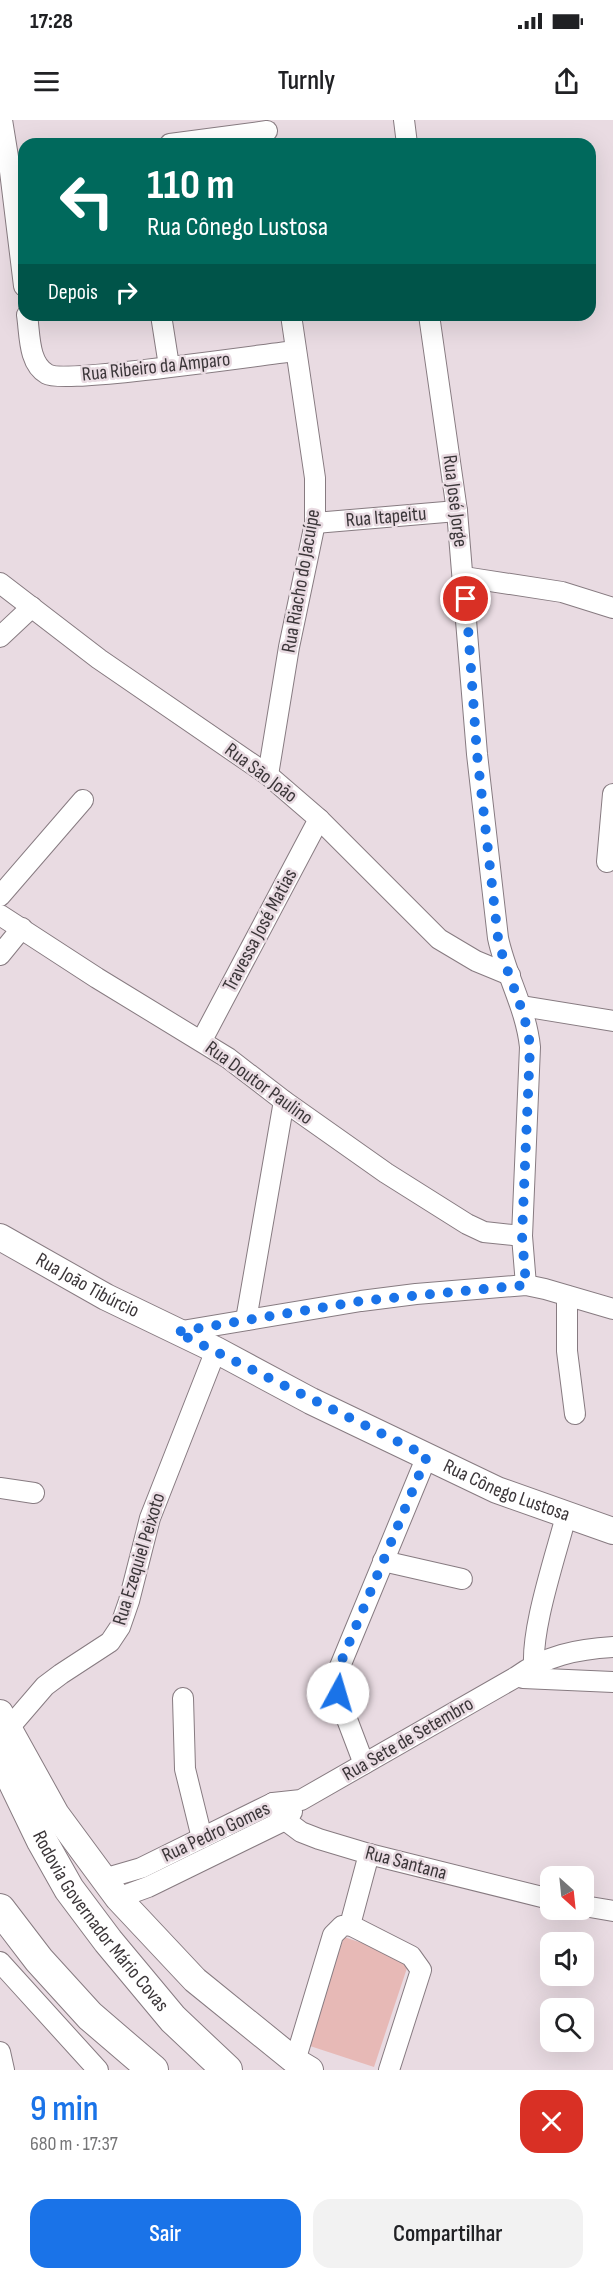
<!DOCTYPE html>
<html lang="pt">
<meta charset="utf-8">
<style>
body{margin:0;font-family:"Sofia Sans Condensed",sans-serif;background:#f2f2f2;color:#202124;height:100vh;display:flex;flex-direction:column;font-size:22px;white-space:nowrap}
*{box-sizing:border-box;margin:0}
p{font-size:20px;color:#757577}
.icon{flex:none;width:33px;height:33px;fill:none;stroke:currentColor;stroke-width:2;stroke-linecap:round;stroke-linejoin:round}
.map{position:relative;height:1950px;overflow:hidden}
.details{display:flex;flex-direction:column;background:#fff;flex:1}
.details>*{flex:none}
.guide{position:absolute;left:18px;top:18px;width:578px;height:183px;border-radius:18px;box-shadow:0 6px 24px #0002;background:#00695c;color:#fff;overflow:hidden}
.needle{width:39px;rotate:153deg}
.controls{position:absolute;left:540px;top:1746px;display:grid;gap:12px}
.controls a{display:grid;place-items:center;width:54px;height:54px;border-radius:12px;background:#fff;box-shadow:0 6px 24px #0002;font-size:30px}
.pin{position:absolute;display:grid;place-items:center;width:51px;height:51px;color:#fff;margin:-26px;border:3px solid #fff;border-radius:50%;box-shadow:0 2px 6px #0007}
.me{position:absolute;width:66px;margin:-33px;rotate:6deg;stroke-linejoin:round;filter:drop-shadow(0 0 4px #0008)}
.turn{display:flex;align-items:center;gap:21px;height:126px;padding:0 30px;font-size:27px}
.turn .icon{width:78px;height:78px;stroke-width:2.5}
.turn b{display:block;font-size:42px;line-height:51px}
.then{display:flex;align-items:center;height:57px;padding:0 30px;background:#0003;gap:12px;font-size:22px}
.round{display:grid;place-items:center;flex:none;width:63px;height:63px;border-radius:18px;background:#f2f2f2}
.overview{display:flex;align-items:center;justify-content:space-between;height:102px;padding:0 30px}
h1{font-size:36px;font-weight:600;line-height:45px;color:#1a73e8}
.primary-button{display:flex;gap:12px;margin-top:auto;padding:12px 30px}
.primary-button a{flex:1;height:69px;border-radius:18px;background:#1a73e8;color:#fff;font-size:24px;font-weight:600;line-height:69px;text-align:center}
.primary-button a+a{background:#f2f2f2;color:#202124}
.status{display:flex;justify-content:space-between;align-items:center;height:42px;padding:0 30px;background:#fff;direction:ltr}
.status svg{height:16px;fill:currentColor}
header{display:flex;justify-content:space-between;align-items:center;height:78px;padding:0 30px;background:#fff;font-size:27px;font-weight:600}
.map>svg:first-child{display:block}
.grass{fill:#e7b9b6}
.lines{fill:none;stroke-linecap:round;stroke-linejoin:round}
.minor-casing{stroke:#877b81;stroke-width:22}
.major-casing{stroke:#877b81;stroke-width:28}
.highway-casing{stroke:#877b81;stroke-width:32}
.minor{stroke:#fff;stroke-width:20}
.major{stroke:#fff;stroke-width:26}
.highway{stroke:#fff;stroke-width:30}
.route{stroke:#1a73e8;stroke-width:10;stroke-dasharray:0 18}
.labels{text-anchor:middle;dominant-baseline:central;stroke-width:5;stroke-linejoin:round;paint-order:stroke}
.street-label{font-size:20px;fill:#3b3639;stroke:#e9dbe2}
</style>
<div class="status"><b>17:28</b><svg viewBox="0 0 49 12"><path d="M0 12V9h3v3zM5 12V6h3v6zM10 12V3h3v9zM15 12V0h3v12zM26 1h20v11H26zM47 4h2v5h-2z"/></svg></div>
<header><svg class="icon" aria-label="menu" viewBox="0 0 24 24"><path d="M4 6h16M4 12h16M4 18h16"/></svg>Turnly<svg class="icon" aria-label="share" viewBox="0 0 24 24"><path d="M12 15V3M7 8l5-5 5 5M5 13v7h14v-7"/></svg></header>
<div class="map">
<svg width="613" height="1950" viewBox="0 0 613 1950">
<rect width="100%" height="100%" fill="#e9dbe2"/>
<polygon class="grass" points="344,1817 410,1839 374,1947 307,1925"/>
<g class="lines">
<g class="minor-casing">
<g id="minor">
<polyline points="2,0 9,43 24,166"/>
<polyline points="404,0 407,24"/>
<polyline points="170,24 267,11"/>
<path d="M27,195c3,19 1,48 20,59 17,10 213,-19 248,-23"/>
<polyline points="161,195 169,246"/>
<path d="M429,195l28,196 20,243 21,184c8,38 28,70 32,109l-8,189 4,49"/>
<polyline points="315,403 457,391"/>
<polyline points="464,457 562,472 613,488"/>
<polyline points="0,463 99,539 268,655 319,699 439,819 476,841 510,855"/>
<polyline points="0,517 32,487"/>
<polyline points="268,655 289,527 315,403 315,358 291,195"/>
<polyline points="607,742 613,674"/>
<polyline points="0,776 83,680"/>
<polyline points="0,795 97,858 228,938 284,981 386,1053 467,1104 484,1112 522,1116"/>
<polyline points="0,835 22,808"/>
<polyline points="522,886 613,901"/>
<polyline points="202,920 319,699"/>
<polyline points="567,1176 567,1231 575,1294"/>
<polyline points="246,1200 284,981"/>
<polyline points="176,1212 361,1181 416,1174 526,1165 545,1169 613,1189"/>
<polyline points="0,1368 34,1373"/>
<polyline points="383,1441 462,1459"/>
<path d="M535,1553c-7,-37 21,-118 31,-157"/>
<polyline points="523,1558 613,1562"/>
<polyline points="183,1578 185,1649 202,1718"/>
<polyline points="8,1609 45,1566 61,1554 110,1522 120,1507 129,1481 150,1398 216,1230"/>
<polyline points="364,1644 337,1573 336,1556 427,1336"/>
<polyline points="273,1683 285,1700 301,1712 319,1719 369,1734 550,1779"/>
<path d="M103,1759l38,-11 132,-65 28,-3 215,-123c29,-21 61,-28 97,-30"/>
<polyline points="118,1778 148,1767 285,1700 292,1692"/>
<polyline points="584,1786 613,1791"/>
<polyline points="350,1805 411,1836 421,1850 389,1950"/>
<polyline points="0,1842 98,1950"/>
<polyline points="0,1932 4,1950"/>
<polyline points="295,1941 333,1815 342,1806 350,1805 369,1734"/>
</g>
</g>
<g class="major-casing">
<g id="major">
<path id="s1" d="M0,1117l106,60 110,53 95,51 186,89 116,41"/>
<polyline points="0,1593 56,1694 118,1778 195,1860 295,1941 310,1950"/>
</g>
</g>
<g class="highway-casing">
<g id="highway">
<path id="s2" d="M0,1634l42,87 27,48 39,52 65,78 54,51"/>
<polyline points="0,1789 39,1840 90,1896 153,1950"/>
</g>
</g>
<use href="#minor" class="minor"/>
<use href="#major" class="major"/>
<use href="#highway" class="highway"/>
</g>
<g class="lines">
<path class="route" d="M338,1573l-2,-17 3,-9 88,-211 -251,-124 185,-31 165,-16 -4,-49 8,-189c-4,-39 -24,-71 -32,-109l-21,-184 -11,-155"/>
</g>
<g class="labels">
<g class="street-label">
<text transform="translate(156 247) rotate(-6)">Rua Ribeiro da Amparo</text>
<text transform="translate(455 381) rotate(83)">Rua José Jorge</text>
<text transform="translate(386 397) rotate(-5)">Rua Itapeitu</text>
<text transform="translate(301 461) rotate(-80)">Rua Riacho do Jacuípe</text>
<text transform="translate(261 653) rotate(37)">Rua São João</text>
<text transform="translate(260 810) rotate(-62)">Travessa José Matias</text>
<text transform="translate(259 963) rotate(36)">Rua Doutor Paulino</text>
<text stroke="none"><textPath href="#s1" startOffset="100">Rua João Tibúrcio</textPath></text>
<text stroke="none"><textPath href="#s1" startOffset="567">Rua Cônego Lustosa</textPath></text>
<text transform="translate(139 1439) rotate(-73)">Rua Ezequiel Peixoto</text>
<text transform="translate(408 1619) rotate(-30)">Rua Sete de Setembro</text>
<text transform="translate(216 1712) rotate(-25)">Rua Pedro Gomes</text>
<text transform="translate(406 1743) rotate(15)">Rua Santana</text>
<text stroke="none"><textPath href="#s2" startOffset="196">Rodovia Governador Mário Covas</textPath></text>
</g>
</g>
</svg>
<div class="controls">
<a><svg class="needle" viewBox="-14 -14 28 28"><path d="M0-13l5 13h-10z" fill="#e53935"/><path d="M0 13l5-13h-10z" fill="#757577"/></svg></a>
<a><svg class="icon" aria-label="sound" viewBox="0 0 24 24"><path d="M4 9h4l5-4v14l-5-4H4zM17 9q2 3 0 6"/></svg></a>
<a><svg class="icon" aria-label="search" viewBox="0 0 24 24"><circle cx="10" cy="10" r="6"/><path d="M15 15l6 6"/></svg></a>
</div>
<div class="pin" style="left:466px;top:479px;background:#d93025"><svg class="icon" aria-label="arrive" viewBox="0 0 24 24"><path d="M6 21V4h12l-3 4 3 4H6"/></svg></div>
<svg class="me" style="left:338px;top:1573px" viewBox="-20 -20 40 40"><circle r="19" fill="#fff"/><path d="M0-13L10 11 0 6-10 11z" fill="#1a73e8"/></svg>
<div class="guide">
<div class="turn"><svg class="icon" aria-label="left" viewBox="0 0 24 24"><path d="M17 20v-9H6M10 6l-5 5 5 5"/></svg><div><b>110 m</b>Rua Cônego Lustosa</div></div>
<div class="then">Depois<svg class="icon" aria-label="right" viewBox="0 0 24 24"><path d="M7 20v-9h11M14 6l5 5-5 5"/></svg></div>
</div>
</div>
<section class="details">
<div class="overview"><div><h1>9 min</h1><p>680 m · 17:37</p></div><a class="round" style="background:#d93025;color:#fff"><svg class="icon" aria-label="close" viewBox="0 0 24 24"><path d="M6 6l12 12M18 6L6 18"/></svg></a></div>
<div class="primary-button"><a>Sair</a><a>Compartilhar</a></div>
</section>
